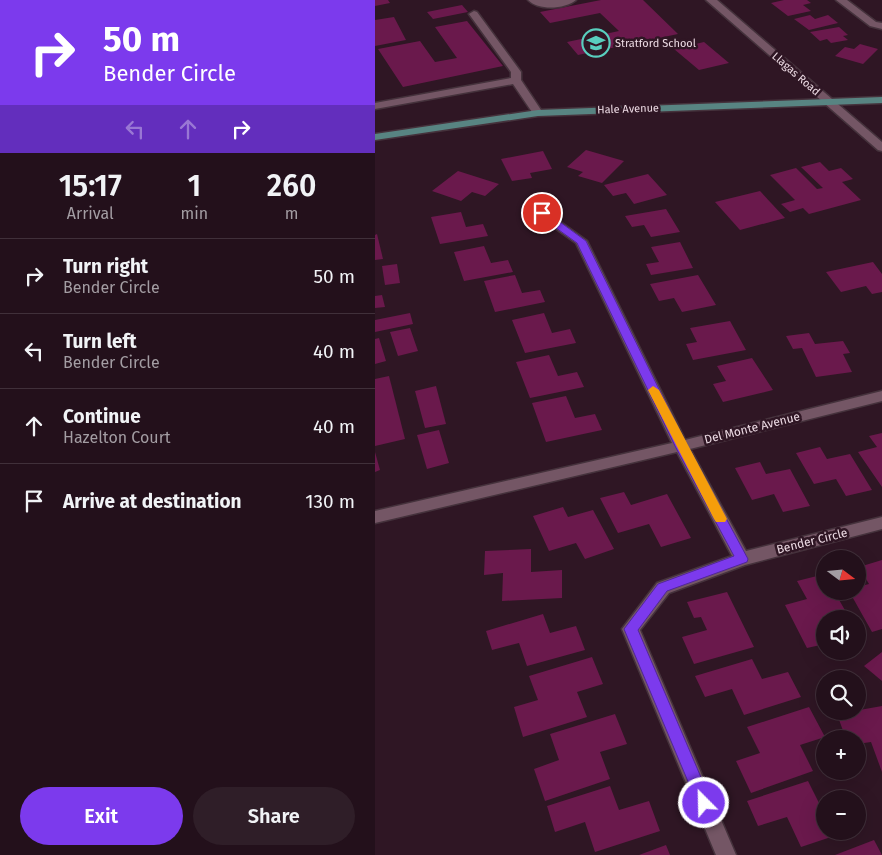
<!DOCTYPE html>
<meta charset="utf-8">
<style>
body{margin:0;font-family:"Fira Sans",sans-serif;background:#2f1e28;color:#f1f3f6;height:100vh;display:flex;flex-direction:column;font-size:19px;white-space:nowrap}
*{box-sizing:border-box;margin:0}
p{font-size:16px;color:#a39da3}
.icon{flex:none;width:28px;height:28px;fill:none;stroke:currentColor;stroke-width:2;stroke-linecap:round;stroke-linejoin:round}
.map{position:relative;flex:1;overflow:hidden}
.sheet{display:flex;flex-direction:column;background:#23101b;width:375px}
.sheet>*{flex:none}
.hud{background:#7c3aed;color:#fff;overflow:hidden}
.needle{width:32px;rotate:106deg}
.buttons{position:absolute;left:441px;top:550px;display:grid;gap:10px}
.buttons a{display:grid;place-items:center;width:50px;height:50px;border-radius:50%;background:#23101b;box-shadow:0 5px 20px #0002,0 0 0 1px #40303a;font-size:25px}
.pin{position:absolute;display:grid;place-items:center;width:42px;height:42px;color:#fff;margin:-21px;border:2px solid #fff;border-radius:50%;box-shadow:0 1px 5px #0007}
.me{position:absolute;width:55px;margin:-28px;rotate:337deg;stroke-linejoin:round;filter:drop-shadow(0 0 4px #0008)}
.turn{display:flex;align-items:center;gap:18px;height:105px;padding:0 20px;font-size:22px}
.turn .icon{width:65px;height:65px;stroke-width:2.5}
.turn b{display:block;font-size:35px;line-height:42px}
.lanes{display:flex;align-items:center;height:48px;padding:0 20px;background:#0003;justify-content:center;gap:25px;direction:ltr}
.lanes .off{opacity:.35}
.eta{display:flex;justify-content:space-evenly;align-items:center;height:85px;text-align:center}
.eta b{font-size:30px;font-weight:600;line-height:35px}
.button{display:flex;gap:10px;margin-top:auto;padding:10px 20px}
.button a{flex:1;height:58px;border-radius:30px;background:#7c3aed;color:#fff;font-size:20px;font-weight:600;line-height:58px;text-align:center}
.button a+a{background:#2f1e28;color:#f1f3f6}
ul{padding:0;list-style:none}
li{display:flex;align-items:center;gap:15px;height:75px;padding:0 20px;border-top:1px solid #40303a}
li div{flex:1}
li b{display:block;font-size:19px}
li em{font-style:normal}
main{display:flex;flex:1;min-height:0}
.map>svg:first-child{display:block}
.building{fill:#6a194c}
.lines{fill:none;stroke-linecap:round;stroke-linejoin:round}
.minor-casing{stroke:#45323c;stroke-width:3}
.major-casing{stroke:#45323c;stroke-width:3}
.minor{fill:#745665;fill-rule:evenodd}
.major{fill:#588482;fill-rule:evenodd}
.route{fill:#7c3aed;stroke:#51269a}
.slow{fill:#f59e0b}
.labels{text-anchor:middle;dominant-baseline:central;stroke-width:5;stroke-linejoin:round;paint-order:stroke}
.far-poi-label{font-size:11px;fill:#ecdae3;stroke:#2f1624;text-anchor:start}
.far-street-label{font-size:11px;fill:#ecdae3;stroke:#2f1624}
.street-label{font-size:12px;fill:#ecdae3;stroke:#2f1624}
</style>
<main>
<section class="sheet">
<div class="hud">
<div class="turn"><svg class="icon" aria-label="right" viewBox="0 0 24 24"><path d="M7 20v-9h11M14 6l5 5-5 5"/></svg><div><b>50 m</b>Bender Circle</div></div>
<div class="lanes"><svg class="icon off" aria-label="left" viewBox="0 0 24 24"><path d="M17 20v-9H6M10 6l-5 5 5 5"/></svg><svg class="icon off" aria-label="ahead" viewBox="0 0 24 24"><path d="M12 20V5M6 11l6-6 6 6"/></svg><svg class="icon" aria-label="right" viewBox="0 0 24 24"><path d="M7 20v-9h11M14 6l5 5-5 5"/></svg></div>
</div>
<div class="eta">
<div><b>15:17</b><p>Arrival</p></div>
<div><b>1</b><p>min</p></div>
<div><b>260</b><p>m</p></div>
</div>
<ul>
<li><svg class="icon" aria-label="right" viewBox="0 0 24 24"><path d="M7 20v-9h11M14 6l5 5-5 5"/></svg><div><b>Turn right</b><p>Bender Circle</p></div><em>50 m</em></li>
<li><svg class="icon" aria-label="left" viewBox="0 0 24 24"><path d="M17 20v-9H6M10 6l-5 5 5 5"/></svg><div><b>Turn left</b><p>Bender Circle</p></div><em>40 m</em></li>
<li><svg class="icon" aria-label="ahead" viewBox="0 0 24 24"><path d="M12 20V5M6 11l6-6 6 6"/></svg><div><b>Continue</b><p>Hazelton Court</p></div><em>40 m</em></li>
<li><svg class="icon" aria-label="arrive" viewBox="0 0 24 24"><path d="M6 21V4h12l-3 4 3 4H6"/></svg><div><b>Arrive at destination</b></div><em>130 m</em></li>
</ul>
<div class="button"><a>Exit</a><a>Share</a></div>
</section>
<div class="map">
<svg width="507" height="855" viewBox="0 0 507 855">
<rect width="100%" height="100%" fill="#2f1624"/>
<g class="building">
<polygon points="0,0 13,0 15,3 0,6"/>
<polygon points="226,0 268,0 303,34 203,55 192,42 244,31 225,13 175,23 165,12"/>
<polygon points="409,0 432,0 436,3 428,5 436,11 413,16 396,3"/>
<polygon points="87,5 93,12 58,19 52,12"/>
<polygon points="435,15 440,19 453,15 463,23 434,30 419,19"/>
<polygon points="19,17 31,40 0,46 0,20"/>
<polygon points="92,21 128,66 28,87 3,49 45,41 60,62 82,58 60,27"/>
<polygon points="464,27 473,35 468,36 473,40 456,43 452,39 445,41 435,32"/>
<polygon points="329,42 354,63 324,70 299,49"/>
<polygon points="485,44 503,49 488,64 460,56 470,47 479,49"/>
<polygon points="211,150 249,161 227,183 203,176 208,172 192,167"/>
<polygon points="168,151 177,169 155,173 157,178 137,181 126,159"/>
<polygon points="445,162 454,171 466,168 478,179 467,182 486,200 434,214 428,208 415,212 406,204 420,200 395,175 421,168 442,189 448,188 426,167"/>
<polygon points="83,171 124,184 110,196 97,192 86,201 57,191"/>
<polygon points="273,174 292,195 259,204 251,193 238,196 229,185"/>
<polygon points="385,191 410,218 365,230 340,202"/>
<polygon points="291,209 305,232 276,237 269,225 257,227 250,216"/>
<polygon points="86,212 91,227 108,224 113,236 65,244 56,217"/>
<polygon points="2,234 8,259 0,260 0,235"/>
<polygon points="305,242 318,268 276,275 271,264 284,262 276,247"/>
<polygon points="109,246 116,263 133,260 138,272 89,281 79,252"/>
<polygon points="498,262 507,274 507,292 497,294 491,286 466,292 451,272"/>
<polygon points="22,264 25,283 10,285 7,266"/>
<polygon points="140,275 147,293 165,290 170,302 120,312 109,281"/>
<polygon points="323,275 341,305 307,312 299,298 284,301 275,284"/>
<polygon points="7,295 10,307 0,308 0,296"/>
<polygon points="35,313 38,324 0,332 0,320"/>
<polygon points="169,313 177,333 195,329 201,343 150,353 137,320"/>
<polygon points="355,321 371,350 318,360 311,344 322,342 315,328"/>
<polygon points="35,328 43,351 23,356 15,332"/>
<polygon points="434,333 440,344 468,341 475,353 468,354 477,372 441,377 427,348 418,349 411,336"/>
<polygon points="4,338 11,361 0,364 0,339"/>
<polygon points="174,355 183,376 202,372 209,387 155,398 141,362"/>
<polygon points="377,358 398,390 348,402 338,384 351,381 342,366"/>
<polygon points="14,376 30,439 0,446 0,379"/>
<polygon points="61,386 71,424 50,428 40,391"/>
<polygon points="191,396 200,418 220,414 227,430 171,442 157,403"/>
<polygon points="64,430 74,463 52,469 42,435"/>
<polygon points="507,433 507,487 483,452 502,447 494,436"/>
<polygon points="445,447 452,459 475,454 497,490 471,496 461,479 439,484 421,453"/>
<polygon points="0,452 5,470 0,472"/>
<polygon points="385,462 391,474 415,469 435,506 408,512 399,494 377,500 360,468"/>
<polygon points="249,492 256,505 292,494 316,538 286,547 274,524 243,533 225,498"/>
<polygon points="188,507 193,517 218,510 239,549 210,559 201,543 174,551 158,516"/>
<polygon points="156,549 156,572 187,570 187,598 127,601 128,573 109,575 110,551"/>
<polygon points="507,560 507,629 497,632 474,591 482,591 482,587 494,584 484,567"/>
<polygon points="450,574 450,591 459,591 475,619 450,619 450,644 432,648 410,605 432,599 422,581"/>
<polygon points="352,592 379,647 319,664 307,637 332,630 326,617 319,618 312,602"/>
<polygon points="168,614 175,633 201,626 210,650 152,666 144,643 117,650 111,631"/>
<polygon points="507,652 507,681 489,666"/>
<polygon points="217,657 228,684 202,692 212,717 148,737 139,707 163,700 154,676"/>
<polygon points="377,659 387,679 413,672 426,697 369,715 357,689 330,697 320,676"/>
<polygon points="507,706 507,772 496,742 482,744 482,739 471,739 462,714"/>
<polygon points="434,707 450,737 425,745 438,771 376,793 361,761 385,753 372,727"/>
<polygon points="240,714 252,744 225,752 235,779 170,801 159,769 184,760 175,734"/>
<polygon points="433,781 445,805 450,803 450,831 471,832 426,847 412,817 383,826 372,801"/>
<polygon points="235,786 244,810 274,801 285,831 220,852 210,822 180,832 172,806"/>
<polygon points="499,840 507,855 460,855"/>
<polygon points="291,845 295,855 264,855"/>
</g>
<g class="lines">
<g class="minor-casing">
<g id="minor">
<path d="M153,0h48c-11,9 -37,11 -48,0z"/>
<polygon points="331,0 342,0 507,142 507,151 503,150"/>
<polygon points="461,0 472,0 501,22 507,23 507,29 495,26"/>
<polygon points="99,11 102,12 146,72 146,80 168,113 167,115 159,115 138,84 0,109 0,103 136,78 136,72 94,14"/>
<polygon points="167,209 212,241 310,440 507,391 507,401 315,449 371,551 507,517 507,529 370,565 294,593 265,630 361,855 341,855 247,629 282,583 357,556 302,452 0,523 0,511 297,443 201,243 163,216 161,213 163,210"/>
</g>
</g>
<g class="major-casing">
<polygon id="major" points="507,97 507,103 163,116 0,140 0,134 163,110"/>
</g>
<use href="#minor" class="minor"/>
<use href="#major" class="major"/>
</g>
<polygon class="route" points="163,211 170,211 211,241 312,446 373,559 372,562 292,591 263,630 337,803 334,808 329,810 324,808 322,803 249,629 283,584 359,556 300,446 202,243 163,215"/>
<polygon class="slow" points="278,386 284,390 352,519 350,522 341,522 339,519 273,390"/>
<defs>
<g id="school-ring" transform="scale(1.4375)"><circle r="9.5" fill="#2f1624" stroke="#59cebe" stroke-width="1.5"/><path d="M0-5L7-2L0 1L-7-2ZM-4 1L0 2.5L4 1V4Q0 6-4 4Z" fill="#59cebe"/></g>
</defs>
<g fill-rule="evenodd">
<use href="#school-ring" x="221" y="43"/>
</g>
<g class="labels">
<g class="far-poi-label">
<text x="240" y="43">Stratford School</text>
</g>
<g class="far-street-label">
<text transform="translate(421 74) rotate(41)">Llagas Road</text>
<text transform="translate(253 109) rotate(-2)">Hale Avenue</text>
</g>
<g class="street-label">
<text transform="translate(377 428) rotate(-14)">Del Monte Avenue</text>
<text transform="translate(437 541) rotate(-14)">Bender Circle</text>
</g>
</g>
</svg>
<div class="buttons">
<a><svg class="needle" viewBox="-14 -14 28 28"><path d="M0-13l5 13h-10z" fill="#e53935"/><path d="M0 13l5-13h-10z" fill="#a39da3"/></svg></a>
<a><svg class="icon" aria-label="sound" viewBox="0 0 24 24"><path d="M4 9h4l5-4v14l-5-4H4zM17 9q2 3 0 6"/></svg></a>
<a><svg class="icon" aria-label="search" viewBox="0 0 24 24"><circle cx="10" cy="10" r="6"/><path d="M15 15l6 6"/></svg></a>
<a>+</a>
<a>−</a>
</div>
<div class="pin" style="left:167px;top:213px;background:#d93025"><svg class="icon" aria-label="arrive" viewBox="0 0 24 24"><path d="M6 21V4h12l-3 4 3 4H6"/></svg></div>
<svg class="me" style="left:329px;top:803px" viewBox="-20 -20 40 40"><circle r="17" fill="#7c3aed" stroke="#fff" stroke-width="3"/><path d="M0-11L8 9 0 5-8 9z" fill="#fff"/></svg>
</div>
</main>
